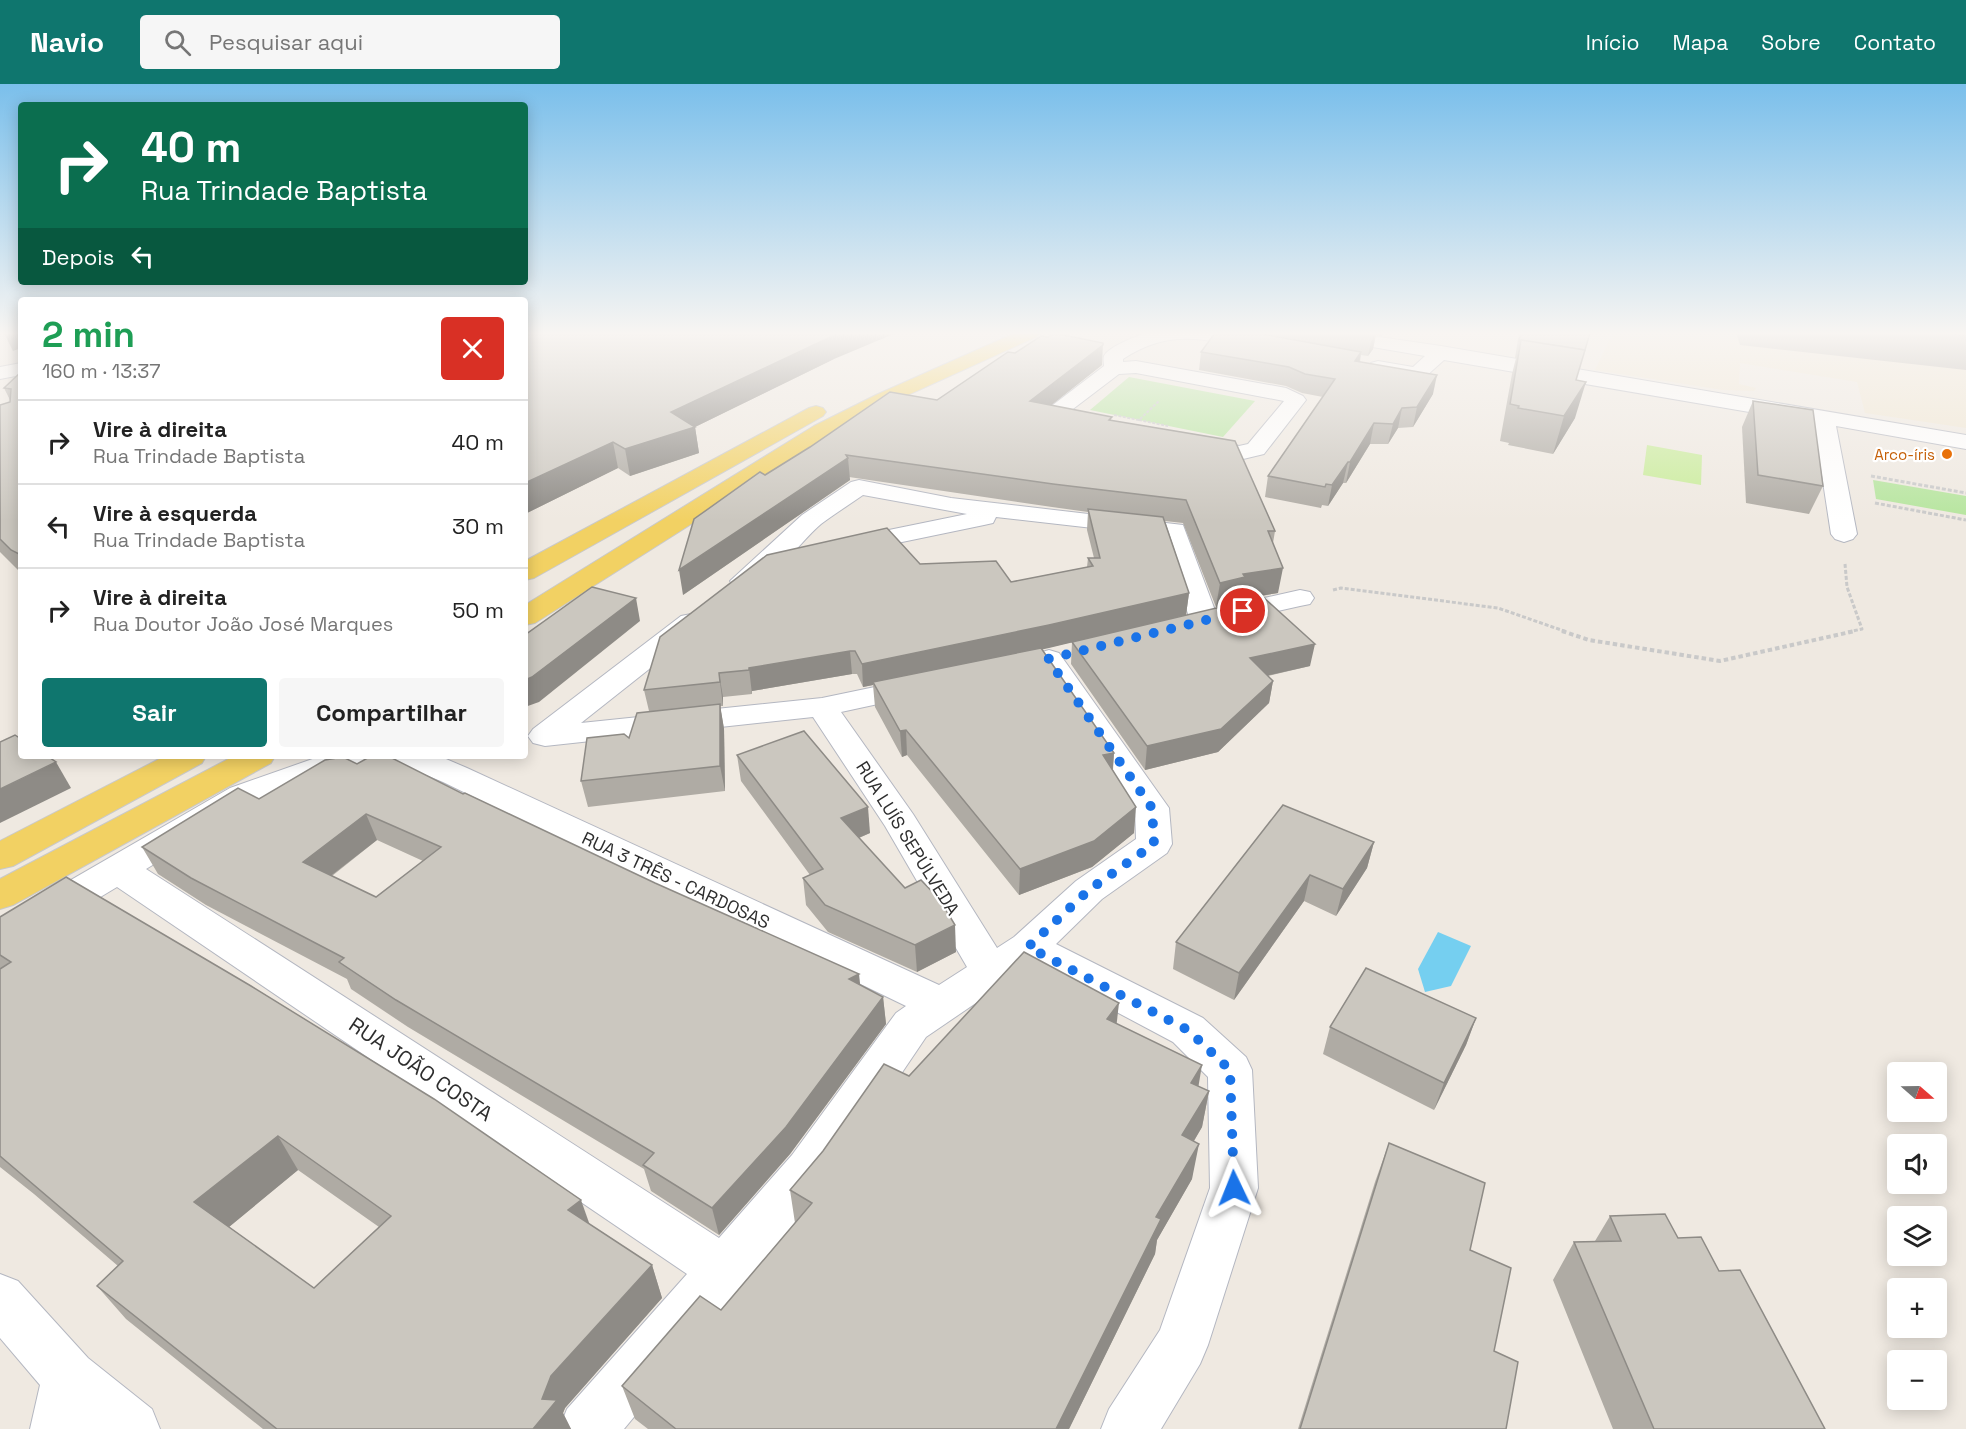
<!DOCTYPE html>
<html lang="pt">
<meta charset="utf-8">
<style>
body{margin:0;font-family:"Space Grotesk",sans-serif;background:#f6f6f6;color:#222;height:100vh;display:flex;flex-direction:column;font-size:22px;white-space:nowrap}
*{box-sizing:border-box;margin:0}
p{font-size:20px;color:#767676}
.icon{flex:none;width:33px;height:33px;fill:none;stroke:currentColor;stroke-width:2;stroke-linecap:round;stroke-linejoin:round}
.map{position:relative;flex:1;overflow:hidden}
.sheet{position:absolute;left:18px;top:213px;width:510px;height:462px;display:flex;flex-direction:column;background:#fff;border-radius:6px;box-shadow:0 3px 15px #0003}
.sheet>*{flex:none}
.guide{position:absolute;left:18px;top:18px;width:510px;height:183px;border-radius:6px;box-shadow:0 3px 15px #0003;background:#0b6e4f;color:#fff;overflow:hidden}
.needle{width:39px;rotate:110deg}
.controls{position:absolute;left:1887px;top:978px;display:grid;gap:12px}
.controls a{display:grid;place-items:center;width:60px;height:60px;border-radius:6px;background:#fff;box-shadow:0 3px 15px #0003;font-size:30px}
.pin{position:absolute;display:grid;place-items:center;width:51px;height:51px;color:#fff;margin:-26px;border:3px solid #fff;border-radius:50%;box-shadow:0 2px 6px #0007}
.me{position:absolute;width:66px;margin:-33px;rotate:358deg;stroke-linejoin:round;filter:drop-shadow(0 0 4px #0008)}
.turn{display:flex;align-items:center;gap:21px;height:126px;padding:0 24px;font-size:27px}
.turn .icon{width:78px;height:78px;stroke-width:2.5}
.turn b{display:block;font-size:42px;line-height:51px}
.then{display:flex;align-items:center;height:57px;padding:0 24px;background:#0003;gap:12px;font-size:22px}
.round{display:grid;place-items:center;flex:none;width:63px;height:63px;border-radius:6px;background:#f6f6f6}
.head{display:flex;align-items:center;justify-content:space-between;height:102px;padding:0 24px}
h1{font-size:36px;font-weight:700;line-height:45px;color:#1e9e55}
.primary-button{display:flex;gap:12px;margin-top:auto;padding:12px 24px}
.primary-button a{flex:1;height:69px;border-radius:6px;background:#0f766e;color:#fff;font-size:24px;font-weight:700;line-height:69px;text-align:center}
.primary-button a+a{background:#f6f6f6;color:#222}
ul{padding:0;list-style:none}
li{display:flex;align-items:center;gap:18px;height:84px;padding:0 24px;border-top:2px solid #e0e0e0}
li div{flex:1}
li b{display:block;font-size:22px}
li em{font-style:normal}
header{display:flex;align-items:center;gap:36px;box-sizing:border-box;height:84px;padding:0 30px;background:#0f766e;color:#fff}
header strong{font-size:28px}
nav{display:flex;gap:33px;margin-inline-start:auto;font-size:21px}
.search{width:420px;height:54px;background:#f6f6f6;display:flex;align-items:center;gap:15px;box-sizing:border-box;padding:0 21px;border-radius:6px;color:#767676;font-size:22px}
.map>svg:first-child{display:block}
.education{fill:#f0e6d1}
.green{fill:#b6e59e}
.pitch{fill:#c9ec9a}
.water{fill:#75cff0}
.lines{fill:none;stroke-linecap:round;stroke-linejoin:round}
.minor-casing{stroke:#b4b7c1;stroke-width:2}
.major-casing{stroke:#c9c9c9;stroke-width:2}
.path-far2{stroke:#c9c9c9;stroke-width:2;stroke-dasharray:3 1.5;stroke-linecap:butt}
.path-far1{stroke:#c9c9c9;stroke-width:3;stroke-dasharray:4 2;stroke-linecap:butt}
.path{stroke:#c9c9c9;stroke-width:4;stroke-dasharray:4.5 3;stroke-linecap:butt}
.minor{fill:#fff;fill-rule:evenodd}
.major{fill:#f2d163;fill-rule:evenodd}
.wall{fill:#afaba4;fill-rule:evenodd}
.shaded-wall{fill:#8e8b86}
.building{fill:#cbc7bf;stroke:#8e8b86;stroke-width:1.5;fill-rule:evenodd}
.route{stroke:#1a73e8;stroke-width:10;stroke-dasharray:0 18}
.food-dot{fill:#e8710a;stroke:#fff;stroke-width:2}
.labels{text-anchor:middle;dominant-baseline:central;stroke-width:4.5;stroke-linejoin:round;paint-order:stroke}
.far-food-label{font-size:15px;fill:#c56008;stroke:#fff;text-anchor:end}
.street-label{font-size:18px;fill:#2e2e2e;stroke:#fff}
.near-street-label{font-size:21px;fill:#2e2e2e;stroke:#fff}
</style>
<header>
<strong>Navio</strong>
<div class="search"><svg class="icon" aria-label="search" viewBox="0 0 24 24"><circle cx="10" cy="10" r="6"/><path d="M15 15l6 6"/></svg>Pesquisar aqui</div>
<nav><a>Início</a><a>Mapa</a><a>Sobre</a><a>Contato</a></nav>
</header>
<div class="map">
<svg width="1966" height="1345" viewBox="0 0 1966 1345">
<rect width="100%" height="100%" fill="#efe9e1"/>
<polygon class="education" points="1613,249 1966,249 1966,344 1865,329 1857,298 1740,279 1739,300 1756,304 1754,307 1723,306 1595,286"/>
<g class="green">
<polygon points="1129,293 1255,317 1223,353 1090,326"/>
<polygon points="1873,396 1966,412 1966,431 1876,415"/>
</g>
<polygon class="pitch" points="1647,361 1702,371 1701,401 1643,391"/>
<polygon class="water" points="1438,848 1471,862 1451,902 1425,908 1418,885"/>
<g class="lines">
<g class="minor-casing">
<g id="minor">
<path d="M1148,249h79l36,7 2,4 -2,4 -7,2c-52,-11 -86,-22 -133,9v3l13,-1 150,27 17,8 3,4 -42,54 -25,6 -51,-11 -3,-5 3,-5 8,-2 43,9 9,-2 36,-43 -148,-28 -17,1 -50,38 23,5 3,5 -3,5 -8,1 -39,-9 -4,-4 4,-4 59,-45c0,-2 -1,-8 0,-10 4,-9 34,-21 44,-23z"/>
<polygon points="1311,249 1352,249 1441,262 1966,351 1966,365 1836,342 1857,450 1853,455 1844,458 1835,455 1831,450 1814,339 1444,276 1424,294 1417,296 1371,287 1368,283 1371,279 1378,277 1413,283 1425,272 1320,254 1314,253"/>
<polygon points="21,279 21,291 0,295 0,283"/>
<path d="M859,396l92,18 232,27 33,88 3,-5 81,-18 10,2 4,6 -4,6 -10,2 -71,16 -10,-2 -2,-3 1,3 -4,6 -10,2 -10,-2 -4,-6 -27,-84 -167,-19 -3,6 -9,2 -135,28 -9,-3 -4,-5 4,-5 127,-26 -104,-19c-14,10 -29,19 -42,29 -23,19 -56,71 -87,63l-4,-6 72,-66 49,-33z"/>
<polygon points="691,530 701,532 705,538 701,544 581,639 822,614 918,594 929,597 933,603 929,609 841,628 913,730 997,864 1014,853 1076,797 1136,755 1135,724 1034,575 1039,569 1049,566 1059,569 1169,724 1172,760 1167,769 1102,815 1056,860 1203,934 1246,973 1252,986 1258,1104 1208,1261 1200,1280 1161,1345 1101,1345 1109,1325 1160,1246 1210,1104 1208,993 1173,958 1030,882 926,953 826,1101 624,1345 559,1345 567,1325 687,1190 117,803 14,865 0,869 0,837 230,704 321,672 387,672 383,679 330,691 254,720 146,785 719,1154 792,1071 896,929 906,922 443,698 398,679 394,672 439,672 467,684 939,901 967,883 885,742 813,633 545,662 533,659 528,652 533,645 681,532"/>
<polygon points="0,1190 18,1197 88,1274 152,1325 160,1345 30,1345 40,1301 0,1254"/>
</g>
</g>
<g class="major-casing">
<g id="major">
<polygon points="1015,249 1039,249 1036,253 890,319 830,352 535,539 525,541 525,521 814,342 876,311"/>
<polygon points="816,322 823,324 826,328 823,332 534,494 525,496 525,477 809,324"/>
<polygon points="165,672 206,672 202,679 13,782 0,785 0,757"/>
<polygon points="234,672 275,672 271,679 13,821 0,825 0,795"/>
</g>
</g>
<g class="path-far2">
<polyline points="1114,331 1139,336 1159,317"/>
<polyline points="1139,336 1168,342"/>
</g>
<g class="path-far1">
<polyline points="1871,392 1966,409"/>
<polyline points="1875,419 1966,436"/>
<polyline points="1845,480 1847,503 1862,545 1848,548"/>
<polyline points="1333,506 1341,504 1498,524 1567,548"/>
</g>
<polyline class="path" points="1562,547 1589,556 1720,577 1855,547"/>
<use href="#minor" class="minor"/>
<use href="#major" class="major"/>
</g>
<g class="wall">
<polygon points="525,249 834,275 695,343 699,369 630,392 618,384 525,430"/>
<polygon points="1215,249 1384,249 1382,252 1376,251 1373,265 1368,272 1361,271 1360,278 1433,310 1413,343 1398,344 1388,360 1370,360 1346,399 1343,399 1328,422 1322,421 1321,424 1265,413 1268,392 1323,313 1302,309 1286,302 1199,286 1201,268"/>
<polygon points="1519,249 1590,249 1576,296 1575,334 1553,370 1508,361 1509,359 1500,357 1512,290 1516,274 1515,274"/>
<polygon points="1736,249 1966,249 1966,286 1740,261"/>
<polygon points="1102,281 1051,321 1112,336 1275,447 1273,459 1278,509 1242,515 1242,517 1216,523 1183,439 1165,437 1189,509 1186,531 1310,582 1268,592 1273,597 1269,619 1218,668 1145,686 1071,580 1072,558 1042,565 1114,669 1113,686 1134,749 1092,783 1019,811 907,671 902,673 875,623 873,601 863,603 857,590 852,590 752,607 752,610 723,613 723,622 720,622 724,645 725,707 588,723 581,697 629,654 649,627 644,606 920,480 1011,498 1087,483 1088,474 1094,474 1087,446 1088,428 1052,423 849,393 850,396 683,511 765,391 937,316"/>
<polygon points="21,288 21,489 0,468 0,321 10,318 10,316 4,304"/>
<polygon points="1753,317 1823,402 1809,430 1746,419 1742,343"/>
<polygon points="737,671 870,749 859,754 956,868 917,888 828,848 806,821 803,794 810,791 741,697"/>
<path d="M357,680l106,30 420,203 3,27 -96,130 -71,81 -68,-44 -7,-22 -236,-142 -57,-38 -4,-10 -141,-74 -48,-31 -16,-27 117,-48zM377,756l46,21 -47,36 -44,-21z"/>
<polygon points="1374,758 1367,784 1336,832 1304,817 1234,916 1173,885 1176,858"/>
<path d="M0,833l589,307 63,41 10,33 -97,110 -2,5 8,16h-308l-137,-110 -29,-33 21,-20 -84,-72 -34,-27zM298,1086l81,57 -65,61 -85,-61z"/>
<polygon points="1476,934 1466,961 1434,1026 1323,970 1330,943"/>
<polygon points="1117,940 1198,1002 1209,1007 1202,1043 1194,1057 1192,1095 1157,1156 1155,1170 1069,1345 648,1345 635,1335 622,1302 721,1226 795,1139 790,1106 909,992"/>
<polygon points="1389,1059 1470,1166 1494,1267 1506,1345 1298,1345 1375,1098"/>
<polygon points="1610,1132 1678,1154 1719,1187 1825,1345 1613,1345 1553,1196 1574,1158 1595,1157"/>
</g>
<g class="shaded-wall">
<polygon points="4,249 21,249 21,264 13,267"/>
<polygon points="839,249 896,249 834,275 695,343 699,369 630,392 625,365 671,328"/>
<polygon points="1373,249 1376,249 1373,265 1368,272"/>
<polygon points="1103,259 1102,281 1030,338 1030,317"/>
<polygon points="1361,268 1358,287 1355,277"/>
<polygon points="1437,291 1433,310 1413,343 1417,323"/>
<polygon points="1586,298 1575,334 1553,370 1564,332"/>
<polygon points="1402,324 1398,344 1388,360 1393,340"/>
<polygon points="1374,339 1370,360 1346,399 1350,378"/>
<polygon points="613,358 618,384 525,430 525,399"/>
<polygon points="848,374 850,396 683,511 679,486"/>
<polygon points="1348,378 1343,399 1328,422 1332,401"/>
<polygon points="1283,484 1278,509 1242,515 1242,517 1216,523 1220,499 1243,490"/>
<polygon points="1189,509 1186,531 1049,564 874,601 873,598 873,601 863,603 862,580"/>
<polygon points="636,514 640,537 539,618 525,623 525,596"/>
<polygon points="1315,560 1310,582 1247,596 1250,574"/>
<polygon points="850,567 852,590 752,607 752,610 749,584"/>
<polygon points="719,589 723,613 723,622 720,598"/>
<polygon points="1273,597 1269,619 1218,668 1145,686 1147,662"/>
<polygon points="720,620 724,645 725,707 720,682"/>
<polygon points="906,646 907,671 902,673 900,647"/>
<polygon points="1114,669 1112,694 1103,671"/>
<polygon points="56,678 71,704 0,739 0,705"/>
<polygon points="868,723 870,749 844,760 841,734"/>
<polygon points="1136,723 1134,749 1092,783 1019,811 1020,785"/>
<polygon points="366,730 377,756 315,804 303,778"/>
<polygon points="1374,758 1367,784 1336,832 1343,805"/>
<polygon points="1310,791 1304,817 1234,916 1239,889"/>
<polygon points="955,841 956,868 917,888 915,861"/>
<polygon points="859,890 862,917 849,895"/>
<polygon points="883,913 886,940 790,1070 719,1151 712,1124"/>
<polygon points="1119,919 1115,954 1107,935"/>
<polygon points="1476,934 1466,961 1434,1026 1444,999"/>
<polygon points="1202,981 1196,1017 1191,999"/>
<polygon points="1209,1007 1202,1043 1176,1087 1182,1051"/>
<polygon points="278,1052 298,1086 218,1152 194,1118"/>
<polygon points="1199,1060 1192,1095 1157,1156 1155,1170 1069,1345 1056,1345 1156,1133"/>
<polygon points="581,1116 593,1150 568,1126"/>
<polygon points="652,1181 662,1214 565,1324 563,1329 571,1345 533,1345 542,1315 551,1292"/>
</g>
<g class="building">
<polygon points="525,249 839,249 671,328 695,343 625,365 613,358 525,399"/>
<polygon points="1054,249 1103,259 1103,261 1030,317 1112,333 1109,336 1235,357 1275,447 1268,447 1283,484 1243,490 1245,493 1220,499 1186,416 1053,400 846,371 848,374 679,486 694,435 760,388 765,391 810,363 890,308 937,316 1008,268 1015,269 1041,252 1048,253"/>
<polygon points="1215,249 1257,249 1361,268 1355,277 1437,291 1417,323 1402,324 1393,340 1374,339 1350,378 1348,378 1332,401 1326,400 1325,403 1268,392 1335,295 1305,290 1289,283 1201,268"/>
<polygon points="1521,249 1590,249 1585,266 1521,256 1521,257 1519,257"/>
<polygon points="1940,249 1966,249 1966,252"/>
<polygon points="1521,256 1585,266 1576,296 1586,298 1564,332 1518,324 1519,322 1510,320"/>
<polygon points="21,288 21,471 11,466 0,455 0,321 10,318 11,305 4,304"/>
<polygon points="1753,317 1813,326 1823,402 1758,391"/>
<polygon points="1088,425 1163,433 1189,509 1049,541 862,580 855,567 850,567 749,584 749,586 719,589 720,598 644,606 660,553 767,471 887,444 920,480 996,477 1011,498 1093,482 1088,474 1100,474"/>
<polygon points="592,503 636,514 532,593 525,596 525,551"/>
<polygon points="1263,513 1315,560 1250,574 1273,597 1221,645 1147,662 1072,558"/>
<polygon points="1041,564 1114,669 1103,671 1136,723 1094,757 1020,785 906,646 900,647 873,598"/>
<polygon points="720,620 720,682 581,697 587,654 624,650 629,654 637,629"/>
<polygon points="804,647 868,723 841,734 905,804 921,796 940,816 955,841 915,861 825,821 803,794 823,785 737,671"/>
<polygon points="15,651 21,655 21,672 47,672 56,678 0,705 0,658"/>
<path d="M371,672h17l75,38 2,-1 190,90 204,91 -10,5 34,18 -97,130 -74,81 -69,-43 11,-12 -258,-153 -57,-38 5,-4 -153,-80 -49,-31 96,-59 21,11 66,-39 18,-3 14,7zM366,730l75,33 -65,50 -73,-35z"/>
<polygon points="1283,721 1374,758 1343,805 1310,791 1239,889 1176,858"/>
<path d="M66,793l185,109 183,113 147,101 -13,10 84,55 -101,111 -9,23 15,1 -24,29h-256l-180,-143 26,-25 -123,-105v-187l11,-7 -11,-7v-38zM278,1052l113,80 -77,72 -120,-86z"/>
<polygon points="1024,868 1119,919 1107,935 1202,981 1191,999 1209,1007 1182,1051 1199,1060 1156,1133 1161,1135 1056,1345 676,1345 622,1302 700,1212 721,1226 812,1119 790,1106 823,1067 884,980 909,992"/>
<polygon points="1366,884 1476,934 1444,999 1330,943"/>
<polygon points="1389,1059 1485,1099 1470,1166 1511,1184 1494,1267 1518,1278 1506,1345 1300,1345"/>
<polygon points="1665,1130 1678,1154 1701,1153 1719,1187 1740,1186 1825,1345 1654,1345 1574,1158 1621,1157 1610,1132"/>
</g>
<linearGradient id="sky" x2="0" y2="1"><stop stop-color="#7abfeb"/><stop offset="0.57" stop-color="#f8f5f2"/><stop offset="1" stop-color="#f8f5f2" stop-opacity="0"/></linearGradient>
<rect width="1966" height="437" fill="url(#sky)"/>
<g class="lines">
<polyline class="route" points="1234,1104 1230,986 1188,946 1028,863 1089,806 1154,760 1152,724 1048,575 1243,527"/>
</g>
<circle class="food-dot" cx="1947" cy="370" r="6"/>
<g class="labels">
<g class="far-food-label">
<text x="1935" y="370">Arco-íris</text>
</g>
<g class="street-label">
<text transform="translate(908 754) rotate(58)">RUA LUÍS SEPÚLVEDA</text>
<text transform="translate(676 796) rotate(25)">RUA 3 TRÊS - CARDOSAS</text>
</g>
<g class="near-street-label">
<text transform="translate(421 985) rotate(34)">RUA JOÃO COSTA</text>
</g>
</g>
</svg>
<div class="controls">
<a><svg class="needle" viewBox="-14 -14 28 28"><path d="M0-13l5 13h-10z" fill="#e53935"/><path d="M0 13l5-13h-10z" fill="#767676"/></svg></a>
<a><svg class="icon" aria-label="sound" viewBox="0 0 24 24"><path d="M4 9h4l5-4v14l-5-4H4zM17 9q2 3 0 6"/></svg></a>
<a><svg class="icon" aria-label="layers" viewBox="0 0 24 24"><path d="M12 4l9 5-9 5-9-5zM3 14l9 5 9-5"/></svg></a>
<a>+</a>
<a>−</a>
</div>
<div class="pin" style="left:1243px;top:527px;background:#d93025"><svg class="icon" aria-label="arrive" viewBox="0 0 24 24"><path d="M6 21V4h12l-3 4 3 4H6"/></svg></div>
<svg class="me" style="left:1234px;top:1104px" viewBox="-20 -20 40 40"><path d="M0-17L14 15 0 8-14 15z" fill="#1a73e8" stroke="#fff" stroke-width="4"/></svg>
<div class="guide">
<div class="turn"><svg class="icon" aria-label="right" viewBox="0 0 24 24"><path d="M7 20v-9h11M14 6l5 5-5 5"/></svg><div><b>40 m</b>Rua Trindade Baptista</div></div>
<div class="then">Depois<svg class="icon" aria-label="left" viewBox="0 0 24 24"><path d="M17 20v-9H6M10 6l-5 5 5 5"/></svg></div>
</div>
<section class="sheet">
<div class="head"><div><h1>2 min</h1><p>160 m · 13:37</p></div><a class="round" style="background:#d93025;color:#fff"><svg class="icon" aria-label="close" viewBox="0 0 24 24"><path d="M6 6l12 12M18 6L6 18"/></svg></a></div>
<ul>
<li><svg class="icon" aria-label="right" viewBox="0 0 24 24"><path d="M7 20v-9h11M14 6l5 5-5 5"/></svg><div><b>Vire à direita</b><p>Rua Trindade Baptista</p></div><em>40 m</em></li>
<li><svg class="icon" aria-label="left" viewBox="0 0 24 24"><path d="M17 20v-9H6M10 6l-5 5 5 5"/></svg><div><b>Vire à esquerda</b><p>Rua Trindade Baptista</p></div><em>30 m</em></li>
<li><svg class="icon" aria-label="right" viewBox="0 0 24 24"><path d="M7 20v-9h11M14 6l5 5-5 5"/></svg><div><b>Vire à direita</b><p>Rua Doutor João José Marques</p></div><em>50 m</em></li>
</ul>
<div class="primary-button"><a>Sair</a><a>Compartilhar</a></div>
</section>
</div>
